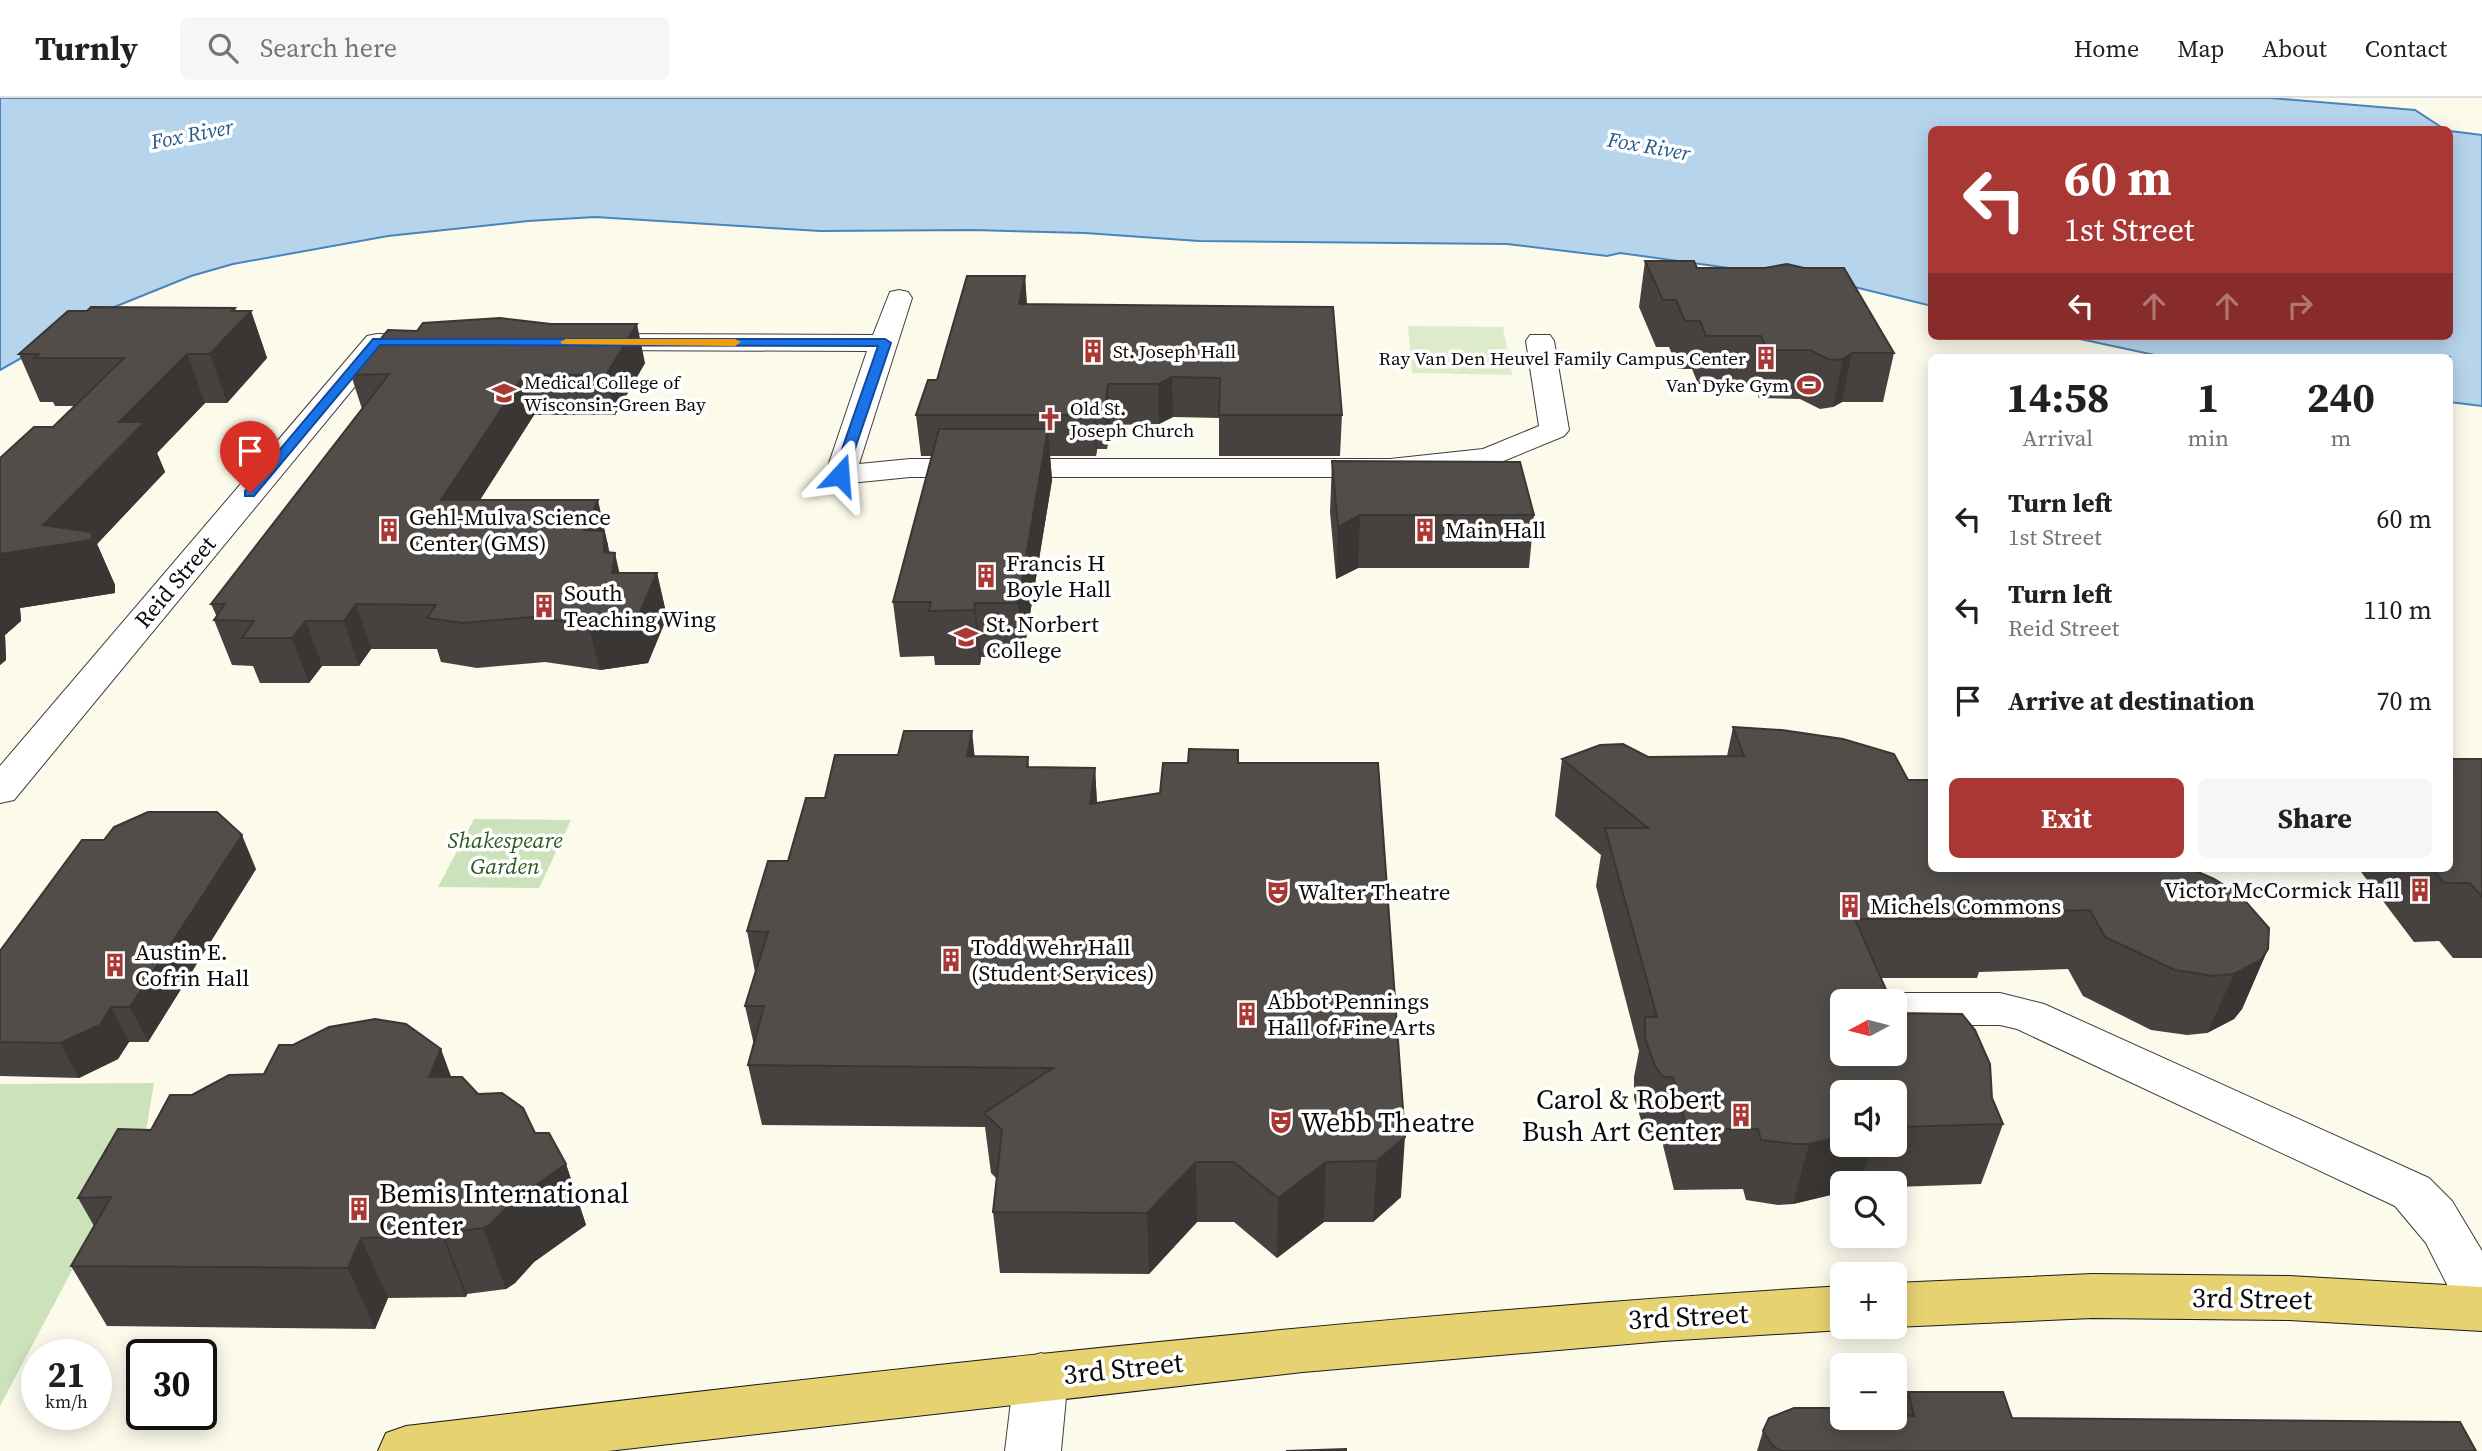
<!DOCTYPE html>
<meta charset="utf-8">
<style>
body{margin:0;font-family:"Source Serif 4",serif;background:#f6f6f6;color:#202124;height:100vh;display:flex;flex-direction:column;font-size:26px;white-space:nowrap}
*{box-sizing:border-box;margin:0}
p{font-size:23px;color:#757577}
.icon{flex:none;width:38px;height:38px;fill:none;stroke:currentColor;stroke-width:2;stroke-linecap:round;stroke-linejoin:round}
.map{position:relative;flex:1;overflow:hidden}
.drawer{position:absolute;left:1928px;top:256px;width:525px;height:518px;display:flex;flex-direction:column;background:#fff;border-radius:10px;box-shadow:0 4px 18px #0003}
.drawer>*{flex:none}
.banner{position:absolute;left:1928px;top:28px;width:525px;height:214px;border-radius:10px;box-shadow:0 4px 18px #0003;background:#a93835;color:#fff;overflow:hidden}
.needle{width:46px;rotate:263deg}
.controls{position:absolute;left:1830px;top:891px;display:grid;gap:14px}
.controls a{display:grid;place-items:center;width:77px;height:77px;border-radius:10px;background:#fff;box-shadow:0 4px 18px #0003;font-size:35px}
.speed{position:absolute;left:21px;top:1241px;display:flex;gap:14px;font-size:35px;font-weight:700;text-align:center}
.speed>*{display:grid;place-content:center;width:91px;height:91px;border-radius:50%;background:#fff;box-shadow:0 4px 18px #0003;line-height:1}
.speed small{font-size:18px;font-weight:400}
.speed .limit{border:4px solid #111;border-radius:10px;background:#fff;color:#111}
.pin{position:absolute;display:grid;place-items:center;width:60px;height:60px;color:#fff;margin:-72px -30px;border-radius:50% 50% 50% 0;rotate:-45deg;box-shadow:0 0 7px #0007}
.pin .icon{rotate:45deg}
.me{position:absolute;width:77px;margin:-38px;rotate:19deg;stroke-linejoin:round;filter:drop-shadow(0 0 5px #0008)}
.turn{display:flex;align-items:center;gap:24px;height:147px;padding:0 21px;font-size:32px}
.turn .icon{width:91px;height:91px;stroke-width:2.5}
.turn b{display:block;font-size:49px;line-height:60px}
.lanes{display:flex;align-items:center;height:66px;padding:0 21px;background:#0003;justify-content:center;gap:35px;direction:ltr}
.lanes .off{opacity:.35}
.eta{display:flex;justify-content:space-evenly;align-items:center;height:119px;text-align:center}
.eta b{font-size:42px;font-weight:700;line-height:49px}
.action{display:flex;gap:14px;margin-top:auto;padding:14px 21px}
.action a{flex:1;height:80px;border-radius:10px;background:#a93835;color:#fff;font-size:28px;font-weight:700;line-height:80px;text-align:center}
.action a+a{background:#f6f6f6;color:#202124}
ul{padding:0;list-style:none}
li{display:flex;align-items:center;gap:21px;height:91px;padding:0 21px}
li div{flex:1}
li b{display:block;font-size:26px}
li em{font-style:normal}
header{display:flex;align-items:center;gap:42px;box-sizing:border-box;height:98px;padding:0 35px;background:#fff;border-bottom:2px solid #e0e0e0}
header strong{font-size:33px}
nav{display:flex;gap:38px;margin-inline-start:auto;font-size:24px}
.search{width:490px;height:63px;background:#f6f6f6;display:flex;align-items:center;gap:18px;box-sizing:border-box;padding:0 24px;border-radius:10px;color:#757577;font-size:26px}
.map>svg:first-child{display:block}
.green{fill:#cce2ba}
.pitch{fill:#ddebca}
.water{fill:#b6d5ed;stroke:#4785bb;stroke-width:2}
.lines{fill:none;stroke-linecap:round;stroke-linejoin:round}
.minor-casing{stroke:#3e3e3e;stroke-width:2}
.major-casing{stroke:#1c1c1c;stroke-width:2}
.minor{fill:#fff;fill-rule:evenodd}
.major{fill:#e7d271;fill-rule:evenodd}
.wall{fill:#47423f;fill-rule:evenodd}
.shaded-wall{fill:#393633}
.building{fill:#524d49;stroke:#393633;stroke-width:2}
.route{fill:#1a73e8;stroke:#114b97;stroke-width:2}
.slow{fill:#f59e0b}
.labels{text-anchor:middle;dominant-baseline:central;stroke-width:7;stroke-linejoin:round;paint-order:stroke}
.far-poi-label{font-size:19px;fill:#0b0b0b;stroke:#fff;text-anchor:start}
.far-water-label{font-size:21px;font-style:italic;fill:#25588c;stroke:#fff}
.poi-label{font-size:23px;fill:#0b0b0b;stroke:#fff;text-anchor:start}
.street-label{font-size:23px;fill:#0b0b0b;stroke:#fff}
.park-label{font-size:23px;font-style:italic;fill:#2c5a24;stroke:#fff}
.near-poi-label{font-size:28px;fill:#0b0b0b;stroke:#fff;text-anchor:start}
.near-street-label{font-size:28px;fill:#0b0b0b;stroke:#fff}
</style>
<header>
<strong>Turnly</strong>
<div class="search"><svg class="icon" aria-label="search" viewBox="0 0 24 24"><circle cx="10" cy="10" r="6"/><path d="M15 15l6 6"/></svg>Search here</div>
<nav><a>Home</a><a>Map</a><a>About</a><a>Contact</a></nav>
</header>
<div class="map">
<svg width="2482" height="1353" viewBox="0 0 2482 1353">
<rect width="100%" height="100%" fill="#fcfaeb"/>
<g class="green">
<polygon points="474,721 571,722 539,790 438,789"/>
<polygon points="154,985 146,1033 0,1308 0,986"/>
</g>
<polygon class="pitch" points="1408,228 1503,229 1512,277 1412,275"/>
<g class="water">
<polygon points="0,0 2270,0 2415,12 2444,31 1932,32 1932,208 1838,185 1620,155 1607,158 1507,146 1199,143 1085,135 973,132 820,133 595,119 528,123 388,138 233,166 191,178 107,212 0,272"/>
<polygon points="2450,33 2482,37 2482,308 2450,304 2450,259 2164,259 2066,238 2450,238"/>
</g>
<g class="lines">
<g class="minor-casing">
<g id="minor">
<polygon points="899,192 908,194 912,200 859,366 910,361 1390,361 1483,351 1539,328 1526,243 1530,237 1550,237 1554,243 1569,332 1564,338 1489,369 1390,379 910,379 840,386 829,384 825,377 867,253 590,252 580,250 576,244 580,238 590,236 873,237 890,194"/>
<polygon points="377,236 441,238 445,244 441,250 385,252 14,702 0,705 0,668 367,238"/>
<polygon points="1895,895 2000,895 2044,906 2429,1080 2452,1103 2482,1153 2482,1227 2464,1220 2426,1145 2395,1108 2017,931 2000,927 1895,927 1895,903 1877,903"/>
<polygon points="1041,1255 1060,1262 1068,1278 1061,1353 1005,1353 1014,1278 1022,1262"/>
</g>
</g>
<g class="major-casing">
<g id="major">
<polygon points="2092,1176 2289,1178 2482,1189 2482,1233 2289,1222 2092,1220 1895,1229 1894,1228 1895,1185"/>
<path d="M1843,1188v40h10l-10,4 -180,11 -360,31 -695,79h-230l8,-18 20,-7c478,-57 956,-111 1437,-140z"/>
</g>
</g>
<use href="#minor" class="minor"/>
<use href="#major" class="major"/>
</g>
<g class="wall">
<polygon points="1645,163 1697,170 1765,170 1894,255 1883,304 1842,304 1833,309 1820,311 1800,301 1759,300 1753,286 1698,286 1692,271 1678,271 1669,249 1656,249 1639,209"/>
<polygon points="1025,178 1027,206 1342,317 1340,358 1219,358 1219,320 1173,319 1159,326 1110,327 1107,351 1097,351 1096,358 1050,358 1052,382 1023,559 981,559 980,567 935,567 934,558 900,559 893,504 932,358 921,358 916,317 937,282"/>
<polygon points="236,213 251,213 267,260 227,305 205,305 157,355 165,374 97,446 115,487 115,495 20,510 21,523 5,537 6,562 0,567 0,360 53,329 74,308 55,308 53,304 40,304 19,256"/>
<polygon points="645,265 615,317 534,317 480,402 608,445 607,447 609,455 619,475 657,475 667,519 648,565 600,572 545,564 477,570 441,564 437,551 371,551 359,568 322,568 309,585 260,585 253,568 232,567 214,522 217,519 211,506 362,311 351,277"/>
<polygon points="1332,363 1534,417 1529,470 1358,470 1336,481 1330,414"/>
<path d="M1733,629l175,53 360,169 -26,60 -8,10 -27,14 -20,2 -36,-5 -68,-34 -15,-27 -89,3 -2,6h-96l15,35 96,85 11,26 -22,60 -86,3v-4h-52v9l-50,12 -15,1 -32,-5 -3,-11 -69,1 -13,-53h-10l-8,-11 -9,-28v-21l5,-26 -43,-165 5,-31 -46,-39 7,-57 165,-3zM1895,994v52h-52z"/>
<polygon points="898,657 1028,659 1029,669 1095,670 1097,705 1160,695 1238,665 1401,1099 1373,1124 1324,1124 1277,1160 1234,1124 1197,1124 1149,1176 1000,1175 993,1114 997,1081 991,1075 985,1029 762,1027 748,967 754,947 745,908 755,874 747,833 825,700"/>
<polygon points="2450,661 2482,661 2482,860 2453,860 2439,843 2414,844 2358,770 2450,770"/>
<polygon points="256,771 148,944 129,944 118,961 79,980 0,978 0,853"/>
<polygon points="478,996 535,1035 566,1066 586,1127 534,1164 515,1185 506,1191 467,1196 466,1199 388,1200 375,1231 107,1228 71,1168 94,1128 78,1100 151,1032 192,997"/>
<polygon points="1908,1294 2012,1320 2476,1353 1757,1353 1763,1333 1843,1320 1900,1317"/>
</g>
<g class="shaded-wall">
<polygon points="1025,178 1027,216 1019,206"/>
<polygon points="235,210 240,224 251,213 267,260 227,305 210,256 232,213"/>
<polygon points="637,226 645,265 615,317 606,277"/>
<polygon points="1852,255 1842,304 1833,309 1843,261"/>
<polygon points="187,256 205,305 157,355 165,374 97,446 115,487 115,495 20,510 21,523 5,537 6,562 0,567 0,456 43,427 119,324"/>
<polygon points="524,277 534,317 453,444 441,402"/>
<polygon points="1172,279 1173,319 1159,326 1158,286"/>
<polygon points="1108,286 1110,327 1107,351 1105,310"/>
<polygon points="1095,310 1097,351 1096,358 1094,317"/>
<polygon points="1048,331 1052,382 1023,559 1018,505"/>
<polygon points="598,402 613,470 615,455 625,499 584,432"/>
<polygon points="1360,417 1358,470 1336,481 1338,429"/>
<polygon points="657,475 667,519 648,565 600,572 588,527"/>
<polygon points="975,505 981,559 980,567 974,512"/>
<polygon points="356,506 371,551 359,568 344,523"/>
<polygon points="306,523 322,568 309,585 292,540"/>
<polygon points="972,633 978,690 967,658"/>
<polygon points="1095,670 1098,727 1090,706"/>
<polygon points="242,737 256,771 148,944 130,909"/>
<polygon points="2268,851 2242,911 2234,921 2207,935 2234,876"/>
<polygon points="111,909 129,944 118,961 79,980 60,945"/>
<polygon points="441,951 463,1011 429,979"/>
<polygon points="1843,1038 1843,1046 1872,1046 1861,1085 1843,1085 1843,1094 1793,1106 1809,1046"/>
<polygon points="1405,1039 1401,1099 1373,1124 1377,1063"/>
<polygon points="1196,1064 1197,1124 1149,1176 1147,1115"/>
<polygon points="1326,1064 1324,1124 1277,1160 1278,1100"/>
<polygon points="566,1066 586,1127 534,1164 515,1185 506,1191 483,1130 512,1104"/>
<polygon points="443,1135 467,1196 466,1199 442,1138"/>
<polygon points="361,1140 388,1200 375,1231 348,1170"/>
</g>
<g class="building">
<polygon points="1645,163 1694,163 1697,170 1765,170 1787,166 1804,170 1844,170 1894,255 1852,255 1843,261 1830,262 1810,252 1768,252 1761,238 1706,238 1700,223 1685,223 1676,202 1663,202"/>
<polygon points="967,178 1025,178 1019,206 1333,209 1342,317 1219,317 1220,280 1172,279 1158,286 1108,286 1105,310 1095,310 1094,317 916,317 928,282 937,282"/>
<polygon points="91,209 235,210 232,213 251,213 210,256 187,256 119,324 145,324 43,427 92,434 92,442 0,456 0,360 34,329 53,329 124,260 34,260 39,256 19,256 68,213 87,213"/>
<polygon points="500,220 551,226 637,226 606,277 524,277 441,402 598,402 584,432 604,433 604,454 615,455 612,475 657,475 637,521 588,527 533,519 463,525 427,520 436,507 356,506 344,523 306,523 292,540 242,540 254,523 214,522 225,506 211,506 389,276 351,277 388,232 417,233 423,225"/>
<polygon points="939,331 1048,331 1018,505 975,505 974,512 929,513 931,504 893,504"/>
<polygon points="1332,363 1520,364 1534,417 1360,417 1338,429"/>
<polygon points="1733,629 1782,632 1843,641 1894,656 1908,682 1932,682 1932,770 2189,770 2214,781 2240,797 2269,830 2268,851 2261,862 2234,876 2213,878 2175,872 2105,839 2090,812 1993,815 1996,821 1855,821 1891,903 1843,903 1843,956 1895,956 1895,913 1896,915 1962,916 1975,932 1990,966 1992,1000 2003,1026 1895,1029 1895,994 1843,994 1843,1038 1809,1046 1794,1046 1761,1042 1758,1031 1687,1031 1673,979 1663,979 1655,968 1645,940 1645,919 1657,919 1605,730 1648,730 1562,661 1600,647 1623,646 1648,659 1744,658"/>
<polygon points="904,633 972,633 967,658 1028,659 1027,669 1095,670 1090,706 1160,695 1163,665 1188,665 1189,651 1238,652 1238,665 1378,665 1405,1039 1377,1063 1326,1064 1278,1100 1234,1064 1196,1064 1147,1115 993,1114 1002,1032 984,1015 1053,970 748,967 764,908 745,908 768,834 747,833 768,763 788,763 806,700 825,700 835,657 898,657"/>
<polygon points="2450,661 2482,661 2482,799 2470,785 2444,785 2432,770 2450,770 2450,673 2452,673 2450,671"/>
<polygon points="148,714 217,714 242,737 130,909 111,909 100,927 60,945 0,944 0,853 82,742 104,742 114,729"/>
<polygon points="375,921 406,926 441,951 429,979 462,979 478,996 502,995 523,1010 535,1035 549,1035 566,1066 512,1104 492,1125 483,1130 443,1135 442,1138 361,1140 348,1170 71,1168 111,1099 78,1100 118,1031 151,1032 170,997 192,997 229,977 264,976 279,947 293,947 329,929"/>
<polygon points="1908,1294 2003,1294 2012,1320 2460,1324 2476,1353 1781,1353 1772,1347 1763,1333 1769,1320 1794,1310 1829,1310 1843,1313 1843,1320 1895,1320 1895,1317 1914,1318"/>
<polygon points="1346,1351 1346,1353 1286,1353"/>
</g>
<polygon class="route" points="373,241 885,241 891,245 846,377 840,381 833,377 878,248 380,247 254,398 245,398 245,393"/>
<polygon class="slow" points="566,241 735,241 741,244 735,248 562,246 560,244"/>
<defs>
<g id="building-bare" transform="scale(1.89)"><path d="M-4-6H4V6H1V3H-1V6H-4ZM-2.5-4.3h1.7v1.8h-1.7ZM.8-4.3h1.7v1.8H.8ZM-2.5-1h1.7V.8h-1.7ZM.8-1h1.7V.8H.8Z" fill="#a93835" stroke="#fff" stroke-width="2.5" paint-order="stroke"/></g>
<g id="stadium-bare" transform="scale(1.89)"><path d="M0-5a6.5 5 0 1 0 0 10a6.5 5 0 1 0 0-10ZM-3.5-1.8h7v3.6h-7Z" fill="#a93835" stroke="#fff" stroke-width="2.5" paint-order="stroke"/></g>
<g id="university-bare" transform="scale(1.89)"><path d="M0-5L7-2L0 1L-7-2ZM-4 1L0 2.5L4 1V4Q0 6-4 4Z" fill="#a93835" stroke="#fff" stroke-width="2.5" paint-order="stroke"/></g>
<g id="church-bare" transform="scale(1.89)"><path d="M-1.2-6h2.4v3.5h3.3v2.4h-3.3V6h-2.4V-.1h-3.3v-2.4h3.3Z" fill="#a93835" stroke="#fff" stroke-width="2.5" paint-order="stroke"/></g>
<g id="theatre-bare" transform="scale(1.89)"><path d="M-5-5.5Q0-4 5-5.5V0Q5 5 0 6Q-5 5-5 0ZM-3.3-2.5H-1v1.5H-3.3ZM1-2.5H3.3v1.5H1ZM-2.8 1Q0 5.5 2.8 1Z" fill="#a93835" stroke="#fff" stroke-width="2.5" paint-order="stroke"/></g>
</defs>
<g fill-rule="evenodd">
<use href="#building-bare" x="1093" y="253"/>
<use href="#building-bare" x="1766" y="260"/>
<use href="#stadium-bare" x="1809" y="287"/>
<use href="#university-bare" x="504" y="295"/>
<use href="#church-bare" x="1050" y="321"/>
<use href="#building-bare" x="389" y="432"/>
<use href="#building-bare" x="1425" y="432"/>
<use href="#building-bare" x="986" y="478"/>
<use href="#building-bare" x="544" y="508"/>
<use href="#university-bare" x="966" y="539"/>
<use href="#building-bare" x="2420" y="792"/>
<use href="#theatre-bare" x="1278" y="794"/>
<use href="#building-bare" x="1850" y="808"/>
<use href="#building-bare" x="951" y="862"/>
<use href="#building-bare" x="115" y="867"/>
<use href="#building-bare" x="1247" y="916"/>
<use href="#building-bare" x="1741" y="1017"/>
<use href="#theatre-bare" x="1281" y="1024"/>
<use href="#building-bare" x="359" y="1111"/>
</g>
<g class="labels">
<g class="far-poi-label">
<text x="1113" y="253">St. Joseph Hall</text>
<text x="1746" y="260" text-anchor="end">Ray Van Den Heuvel Family Campus Center</text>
<text x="524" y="284">Medical College of<tspan x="524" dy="22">Wisconsin-Green Bay</tspan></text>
<text x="1789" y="287" text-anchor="end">Van Dyke Gym</text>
<text x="1070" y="310">Old St.<tspan x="1070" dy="22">Joseph Church</tspan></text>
</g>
<g class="far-water-label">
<text transform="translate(192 36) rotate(-11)">Fox River</text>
<text transform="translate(1649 48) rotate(10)">Fox River</text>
</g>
<g class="poi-label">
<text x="409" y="419">Gehl-Mulva Science<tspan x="409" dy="26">Center (GMS)</tspan></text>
<text x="1445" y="432">Main Hall</text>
<text x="1006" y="465">Francis H<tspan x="1006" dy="26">Boyle Hall</tspan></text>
<text x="564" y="495">South<tspan x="564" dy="26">Teaching Wing</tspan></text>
<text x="986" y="526">St. Norbert<tspan x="986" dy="26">College</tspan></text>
<text x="2400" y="792" text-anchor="end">Victor McCormick Hall</text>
<text x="1298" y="794">Walter Theatre</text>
<text x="1870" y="808">Michels Commons</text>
<text x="971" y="849">Todd Wehr Hall<tspan x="971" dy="26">(Student Services)</tspan></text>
<text x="135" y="854">Austin E.<tspan x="135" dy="26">Cofrin Hall</tspan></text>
<text x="1267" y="903">Abbot Pennings<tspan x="1267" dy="26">Hall of Fine Arts</tspan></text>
</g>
<g class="street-label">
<text transform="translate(175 484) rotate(-50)">Reid Street</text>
</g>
<g class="park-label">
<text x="505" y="742">Shakespeare<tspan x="505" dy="26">Garden</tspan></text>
</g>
<g class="near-poi-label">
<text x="1721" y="1001" text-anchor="end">Carol &amp; Robert<tspan x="1721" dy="32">Bush Art Center</tspan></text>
<text x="1301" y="1024">Webb Theatre</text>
<text x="379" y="1095">Bemis International<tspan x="379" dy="32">Center</tspan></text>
</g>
<g class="near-street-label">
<text transform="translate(2252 1200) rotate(1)">3rd Street</text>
<text transform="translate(1688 1218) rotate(-3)">3rd Street</text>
<text transform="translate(1123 1270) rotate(-6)">3rd Street</text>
</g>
</g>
</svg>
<div class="controls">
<a><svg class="needle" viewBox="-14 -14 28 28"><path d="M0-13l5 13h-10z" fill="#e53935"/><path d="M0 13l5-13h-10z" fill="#757577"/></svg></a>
<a><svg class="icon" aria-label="sound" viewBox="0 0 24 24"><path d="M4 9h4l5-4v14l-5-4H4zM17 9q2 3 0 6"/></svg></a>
<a><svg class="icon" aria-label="search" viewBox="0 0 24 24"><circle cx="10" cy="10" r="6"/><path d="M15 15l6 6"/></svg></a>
<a>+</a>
<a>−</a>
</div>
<div class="speed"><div>21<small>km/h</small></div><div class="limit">30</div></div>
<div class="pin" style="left:250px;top:395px;background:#d93025"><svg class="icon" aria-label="arrive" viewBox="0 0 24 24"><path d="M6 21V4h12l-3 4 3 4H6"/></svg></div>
<svg class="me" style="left:840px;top:377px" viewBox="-20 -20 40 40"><path d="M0-17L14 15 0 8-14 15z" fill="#1a73e8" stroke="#fff" stroke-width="4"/></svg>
<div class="banner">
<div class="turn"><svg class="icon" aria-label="left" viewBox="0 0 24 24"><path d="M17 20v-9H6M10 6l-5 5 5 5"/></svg><div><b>60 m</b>1st Street</div></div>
<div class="lanes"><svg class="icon" aria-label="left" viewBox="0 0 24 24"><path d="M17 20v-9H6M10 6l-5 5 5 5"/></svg><svg class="icon off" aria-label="ahead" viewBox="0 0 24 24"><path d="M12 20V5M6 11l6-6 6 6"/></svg><svg class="icon off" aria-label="ahead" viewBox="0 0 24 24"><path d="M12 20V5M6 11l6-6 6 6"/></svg><svg class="icon off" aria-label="right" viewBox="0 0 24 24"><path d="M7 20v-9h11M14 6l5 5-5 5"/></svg></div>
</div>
<section class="drawer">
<div class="eta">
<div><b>14:58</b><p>Arrival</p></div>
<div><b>1</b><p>min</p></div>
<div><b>240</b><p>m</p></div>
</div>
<ul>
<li><svg class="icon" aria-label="left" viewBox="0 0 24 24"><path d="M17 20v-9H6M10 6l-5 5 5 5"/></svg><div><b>Turn left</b><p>1st Street</p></div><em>60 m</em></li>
<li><svg class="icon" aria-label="left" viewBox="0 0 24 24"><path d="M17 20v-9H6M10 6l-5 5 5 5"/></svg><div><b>Turn left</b><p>Reid Street</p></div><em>110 m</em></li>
<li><svg class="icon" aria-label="arrive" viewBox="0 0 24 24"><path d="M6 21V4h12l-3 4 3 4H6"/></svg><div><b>Arrive at destination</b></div><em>70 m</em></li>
</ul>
<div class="action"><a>Exit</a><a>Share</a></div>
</section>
</div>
